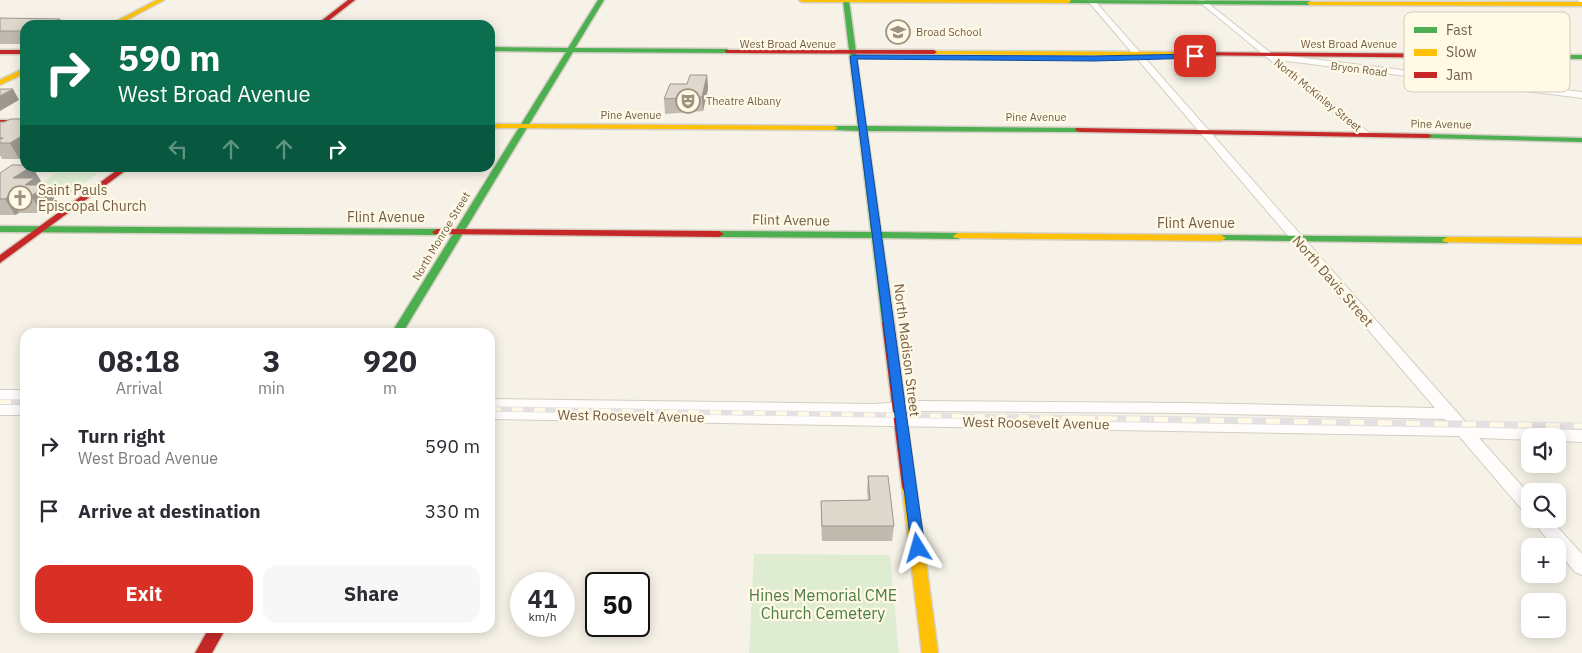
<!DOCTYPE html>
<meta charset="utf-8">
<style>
body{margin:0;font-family:"IBM Plex Sans",sans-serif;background:#f7f7f7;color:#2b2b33;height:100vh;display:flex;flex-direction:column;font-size:19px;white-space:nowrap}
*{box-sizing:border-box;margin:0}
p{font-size:16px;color:#7c7c81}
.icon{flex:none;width:28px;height:28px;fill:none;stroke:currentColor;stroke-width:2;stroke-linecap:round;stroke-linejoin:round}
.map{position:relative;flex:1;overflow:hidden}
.drawer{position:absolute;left:20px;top:328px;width:475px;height:305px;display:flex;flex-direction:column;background:#fff;border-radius:15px;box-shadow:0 2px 12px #0003}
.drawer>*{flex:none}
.guide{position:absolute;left:20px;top:20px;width:475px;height:152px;border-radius:15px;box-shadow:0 2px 12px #0003;background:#0b6e4f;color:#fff;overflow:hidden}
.tools{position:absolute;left:1521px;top:428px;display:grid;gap:10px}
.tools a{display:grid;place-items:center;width:45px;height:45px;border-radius:10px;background:#fff;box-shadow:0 2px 12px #0003;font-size:25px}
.speed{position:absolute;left:510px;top:572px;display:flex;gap:10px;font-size:25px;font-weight:700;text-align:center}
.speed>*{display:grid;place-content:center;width:65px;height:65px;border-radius:50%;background:#fff;box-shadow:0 2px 12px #0003;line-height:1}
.speed small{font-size:12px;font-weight:400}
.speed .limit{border:2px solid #111;border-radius:8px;background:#fff;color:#111}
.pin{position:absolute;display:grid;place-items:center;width:42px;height:42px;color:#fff;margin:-21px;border-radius:10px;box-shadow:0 2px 8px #0006}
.me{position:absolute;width:55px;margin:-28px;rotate:352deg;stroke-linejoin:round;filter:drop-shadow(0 0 4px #0008)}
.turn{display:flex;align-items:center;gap:18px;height:105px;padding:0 15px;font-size:22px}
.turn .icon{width:65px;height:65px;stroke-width:2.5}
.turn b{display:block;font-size:35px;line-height:42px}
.lanes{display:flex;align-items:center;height:48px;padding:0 15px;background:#0003;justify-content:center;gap:25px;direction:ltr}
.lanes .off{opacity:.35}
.eta{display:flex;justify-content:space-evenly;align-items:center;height:85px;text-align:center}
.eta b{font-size:30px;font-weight:700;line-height:35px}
.button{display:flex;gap:10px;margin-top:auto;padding:10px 15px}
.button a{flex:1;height:58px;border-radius:15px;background:#d93025;color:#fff;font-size:20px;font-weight:700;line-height:58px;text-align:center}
.button a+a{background:#f7f7f7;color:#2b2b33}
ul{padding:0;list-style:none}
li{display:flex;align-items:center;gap:15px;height:65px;padding:0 15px}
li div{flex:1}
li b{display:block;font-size:19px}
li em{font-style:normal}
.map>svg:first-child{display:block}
.green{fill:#deedd2}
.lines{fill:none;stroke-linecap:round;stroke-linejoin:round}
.street-casing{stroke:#d4cec2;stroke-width:2}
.fast-casing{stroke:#d6cfc3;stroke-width:3}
.slow-casing{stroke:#d6cfc3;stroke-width:3}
.jam-casing{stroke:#d6cfc3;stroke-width:3}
.street{fill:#fefdfb;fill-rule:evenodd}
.fast{fill:#4caf50;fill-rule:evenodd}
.slow{fill:#ffc107;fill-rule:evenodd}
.jam{fill:#c62828;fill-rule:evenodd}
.rail-far1-casing{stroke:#e4e1e3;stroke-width:5.5}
.rail-casing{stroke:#e4e1e3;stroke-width:7}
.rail-far1{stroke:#fff9e6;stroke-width:4;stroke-dasharray:11;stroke-linecap:butt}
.rail{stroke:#fff9e6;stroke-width:5;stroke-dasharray:14;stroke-linecap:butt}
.wall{fill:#c0baaf}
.shaded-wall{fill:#9c978f}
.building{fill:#dfd8cc;stroke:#9c978f}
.route{fill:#1a73e8;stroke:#114b97}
.labels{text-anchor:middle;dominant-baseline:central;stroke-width:4.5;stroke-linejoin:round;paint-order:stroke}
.far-poi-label{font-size:11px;fill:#725e48;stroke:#fff9e6;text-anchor:start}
.far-street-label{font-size:11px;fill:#725e48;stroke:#fff9e6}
.poi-label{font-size:14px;fill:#725e48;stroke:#fff9e6;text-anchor:start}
.street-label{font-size:14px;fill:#725e48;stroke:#fff9e6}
.near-park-label{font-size:16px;fill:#4b7e43;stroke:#fff9e6}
.key{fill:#fff9e6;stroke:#d5cab7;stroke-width:1}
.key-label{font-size:14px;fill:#725e48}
</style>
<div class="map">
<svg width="1582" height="653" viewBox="0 0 1582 653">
<rect width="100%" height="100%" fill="#f6f2e7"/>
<g class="green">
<polygon points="56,173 98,173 69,194 25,194"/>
<polygon points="754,554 890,555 899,653 749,653"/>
</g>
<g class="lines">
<g class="street-casing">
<g id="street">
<path d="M1087,0h7l375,426 113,4v12l-24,-1v-5h-28v4l-51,-2 51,57v19l-6,-2 -65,-76 -969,-17v-20l384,5 44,-3 268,2 249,5zM918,411l268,2 259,6 4,5 -753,-12 178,2z"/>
<polygon points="1197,0 1204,0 1272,54 1582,92 1582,98 1279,60 1372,135 1364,137"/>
<polygon points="1577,0 1582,0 1582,3"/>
<rect x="0" y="390" width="25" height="10"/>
<rect x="0" y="405" width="25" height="10"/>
<polygon points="1531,519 1550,519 1582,554 1582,575 1575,572 1558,552 1558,546 1553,546"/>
</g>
</g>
<g class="fast-casing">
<g id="fast">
<polygon points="598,0 604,0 575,48 727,49 730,51 727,53 573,52 403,332 392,332 566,52 490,51 490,47 568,48"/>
<polygon points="843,0 849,0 866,126 1079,128 1083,130 1079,132 867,131 881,232 958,233 963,236 958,239 882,238 894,323 888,326 882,323 872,238 719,237 714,234 719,231 871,232 859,131 834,130 830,128 834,126 858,126"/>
<polygon points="1066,0 1309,1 1312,3 1309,5 1068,3"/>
<polygon points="1474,55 1582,55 1582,59 1476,58 1473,56"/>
<polygon points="1425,134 1582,138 1582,142 1428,138 1424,136"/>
<polygon points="0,226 437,229 442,232 437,235 0,232"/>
<polygon points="1221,235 1447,237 1452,240 1447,243 1218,240 1216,238 1218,236"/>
</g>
</g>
<g class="slow-casing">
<g id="slow">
<polygon points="157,0 164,0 117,25 109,25"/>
<polygon points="799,0 1070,0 1071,1 1068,3 802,2"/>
<polygon points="1307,2 1582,2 1582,6 1309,5"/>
<polygon points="932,51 1179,52 1182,54 1179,56 934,54 932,53"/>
<polygon points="25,68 25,73 0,85 0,80"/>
<polygon points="490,124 834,126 838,128 834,130 490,128"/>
<polygon points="958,233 1221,235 1226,238 1221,241 955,238 953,236"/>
<polygon points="1447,237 1582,238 1582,244 1444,242 1442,240"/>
<polygon points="909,482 914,483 916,487 938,653 922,653 902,487 904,483"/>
</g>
</g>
<g class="jam-casing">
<g id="jam">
<polygon points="348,0 355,0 323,25 316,25"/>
<rect x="0" y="50" width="25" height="4"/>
<polygon points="725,50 934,50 937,52 934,54 727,53 725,52"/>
<polygon points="1179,52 1476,54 1479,56 1476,58 1177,55 1176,54"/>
<rect x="0" y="120" width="25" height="4"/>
<polygon points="1076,128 1428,134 1432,136 1428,138 1079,132 1075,130"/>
<polygon points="120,168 129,168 0,263 0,255"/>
<polygon points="437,229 719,231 724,234 719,237 434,234 432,232"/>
<polygon points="888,320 894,323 916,487 914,491 909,492 904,491 902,487 882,323"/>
<polygon points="209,628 226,628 212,653 195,653"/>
</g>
</g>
<use href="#street" class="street"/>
<use href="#fast" class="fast"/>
<use href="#slow" class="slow"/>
<use href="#jam" class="jam"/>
<g class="rail-far1-casing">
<g id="rail-far1">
<polyline points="0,402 25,402"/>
<polyline points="490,409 1151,419"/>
</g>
</g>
<g class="rail-casing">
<polyline id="rail" points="1070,418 1582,426"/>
</g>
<use href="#rail-far1" class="rail-far1"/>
<use href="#rail" class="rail"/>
</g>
<g class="wall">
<polygon points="0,18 60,19 63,25 25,25 25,44 0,44"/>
<polygon points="707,75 708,89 703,111 665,114 664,99 687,84"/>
<polygon points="0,122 19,159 2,159 0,155"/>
<polygon points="0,173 41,181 38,184 39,185 56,201 41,213 19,213 15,215 0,215"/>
<polygon points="868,476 894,526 892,541 822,541 821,516 821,501 868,500 867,491"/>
</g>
<g class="shaded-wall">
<polygon points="60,19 63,25 49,25"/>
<polygon points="707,75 708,89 703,111 702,97"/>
<polygon points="13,89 19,100 0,111 0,96"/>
<polygon points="25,134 25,155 19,159 10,143"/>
<polygon points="29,168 33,168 41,181 38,184 41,189 47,185 56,201 41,213 28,190 13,178"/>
<polygon points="9,196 19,213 15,215 5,199"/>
</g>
<g class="building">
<polygon points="0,18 60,19 49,25 25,25 25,31 0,31"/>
<polygon points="690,75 707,75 702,97 664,99 670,84 687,84"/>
<polygon points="0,89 13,89 0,96"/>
<polygon points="11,119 25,119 25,134 10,143 0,143 0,139 3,138 0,138 0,122 4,122"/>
<polygon points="12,165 25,165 25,168 29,168 13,178 35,178 25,185 47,185 31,196 9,196 5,199 0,199 0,173"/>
<polygon points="868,476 888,476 894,526 822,526 821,501 870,500"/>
</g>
<polygon class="route" points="1195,54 1198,58 1094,61 857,59 925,548 923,552 918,554 912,552 850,57 853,55 1094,56"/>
<defs>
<g id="school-ring" transform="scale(1.25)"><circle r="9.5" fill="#fff9e6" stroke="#a09280" stroke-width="1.5"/><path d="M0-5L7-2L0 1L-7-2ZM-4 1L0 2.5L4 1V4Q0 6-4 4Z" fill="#a09280"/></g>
<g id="theatre-ring" transform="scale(1.25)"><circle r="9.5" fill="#fff9e6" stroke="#a09280" stroke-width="1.5"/><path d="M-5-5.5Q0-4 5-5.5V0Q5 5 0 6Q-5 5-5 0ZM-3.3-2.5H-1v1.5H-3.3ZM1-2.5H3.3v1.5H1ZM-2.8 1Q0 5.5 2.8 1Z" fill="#a09280"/></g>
<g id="church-ring" transform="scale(1.25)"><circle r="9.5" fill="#fff9e6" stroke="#a09280" stroke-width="1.5"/><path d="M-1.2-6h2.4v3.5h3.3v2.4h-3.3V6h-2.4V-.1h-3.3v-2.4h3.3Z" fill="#a09280"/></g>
</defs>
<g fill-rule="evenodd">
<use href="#school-ring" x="898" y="32"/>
<use href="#theatre-ring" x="688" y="101"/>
<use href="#church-ring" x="20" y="198"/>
</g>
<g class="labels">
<g class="far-poi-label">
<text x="916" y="32">Broad School</text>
<text x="706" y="101">Theatre Albany</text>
</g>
<g class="far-street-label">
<text x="788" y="44">West Broad Avenue</text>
<text x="1349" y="44">West Broad Avenue</text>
<text transform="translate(1359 69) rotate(7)">Bryon Road</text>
<text transform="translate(1318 95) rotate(39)">North McKinley Street</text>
<text x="631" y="115">Pine Avenue</text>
<text x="1036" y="117">Pine Avenue</text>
<text transform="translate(1441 124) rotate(1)">Pine Avenue</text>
<text transform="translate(441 236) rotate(-59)">North Monroe Street</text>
</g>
<g class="poi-label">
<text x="38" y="190">Saint Pauls<tspan x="38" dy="16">Episcopal Church</tspan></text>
</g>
<g class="street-label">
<text x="386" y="217">Flint Avenue</text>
<text transform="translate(791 220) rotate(1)">Flint Avenue</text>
<text x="1196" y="223">Flint Avenue</text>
<text transform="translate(1333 281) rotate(49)">North Davis Street</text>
<text transform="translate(907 350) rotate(83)">North Madison Street</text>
<text transform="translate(631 416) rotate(1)">West Roosevelt Avenue</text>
<text transform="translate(1036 423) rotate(1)">West Roosevelt Avenue</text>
</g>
<g class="near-park-label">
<text x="823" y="595">Hines Memorial CME<tspan x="823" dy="18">Church Cemetery</tspan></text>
</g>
</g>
<rect x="1404" y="12" width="166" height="80" rx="8" class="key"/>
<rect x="1414" y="27" width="23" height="6" fill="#4caf50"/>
<rect x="1414" y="49" width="23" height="7" fill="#ffc107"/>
<rect x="1414" y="72" width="23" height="6" fill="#c62828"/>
<g class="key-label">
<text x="1446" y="35">Fast</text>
<text x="1446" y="57">Slow</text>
<text x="1446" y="80">Jam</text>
</g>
</svg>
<div class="tools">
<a><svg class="icon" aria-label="sound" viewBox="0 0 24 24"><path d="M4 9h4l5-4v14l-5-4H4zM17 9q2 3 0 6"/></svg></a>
<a><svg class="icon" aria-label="search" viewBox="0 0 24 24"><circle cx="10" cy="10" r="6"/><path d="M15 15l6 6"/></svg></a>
<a>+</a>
<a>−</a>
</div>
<div class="speed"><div>41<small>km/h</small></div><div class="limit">50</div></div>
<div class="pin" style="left:1195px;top:56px;background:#d93025"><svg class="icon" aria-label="arrive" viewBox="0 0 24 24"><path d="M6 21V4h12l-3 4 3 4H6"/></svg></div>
<svg class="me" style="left:918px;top:548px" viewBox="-20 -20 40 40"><path d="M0-17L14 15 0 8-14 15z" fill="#1a73e8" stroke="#fff" stroke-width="4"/></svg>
<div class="guide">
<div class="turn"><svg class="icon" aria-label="right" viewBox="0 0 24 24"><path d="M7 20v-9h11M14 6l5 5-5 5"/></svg><div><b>590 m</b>West Broad Avenue</div></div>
<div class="lanes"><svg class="icon off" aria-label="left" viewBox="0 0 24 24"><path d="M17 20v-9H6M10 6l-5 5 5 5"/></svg><svg class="icon off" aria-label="ahead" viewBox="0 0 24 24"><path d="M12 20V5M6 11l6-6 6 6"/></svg><svg class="icon off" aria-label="ahead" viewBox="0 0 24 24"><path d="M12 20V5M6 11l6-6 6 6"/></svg><svg class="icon" aria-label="right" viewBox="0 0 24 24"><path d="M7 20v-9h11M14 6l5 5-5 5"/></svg></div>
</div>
<section class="drawer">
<div class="eta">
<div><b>08:18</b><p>Arrival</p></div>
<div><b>3</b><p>min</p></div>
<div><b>920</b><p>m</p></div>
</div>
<ul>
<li><svg class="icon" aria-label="right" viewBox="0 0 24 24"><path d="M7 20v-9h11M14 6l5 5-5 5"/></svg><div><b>Turn right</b><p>West Broad Avenue</p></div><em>590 m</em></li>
<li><svg class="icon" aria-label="arrive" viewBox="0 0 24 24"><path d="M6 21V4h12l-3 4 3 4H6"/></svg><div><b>Arrive at destination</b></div><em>330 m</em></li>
</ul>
<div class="button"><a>Exit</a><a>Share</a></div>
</section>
</div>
